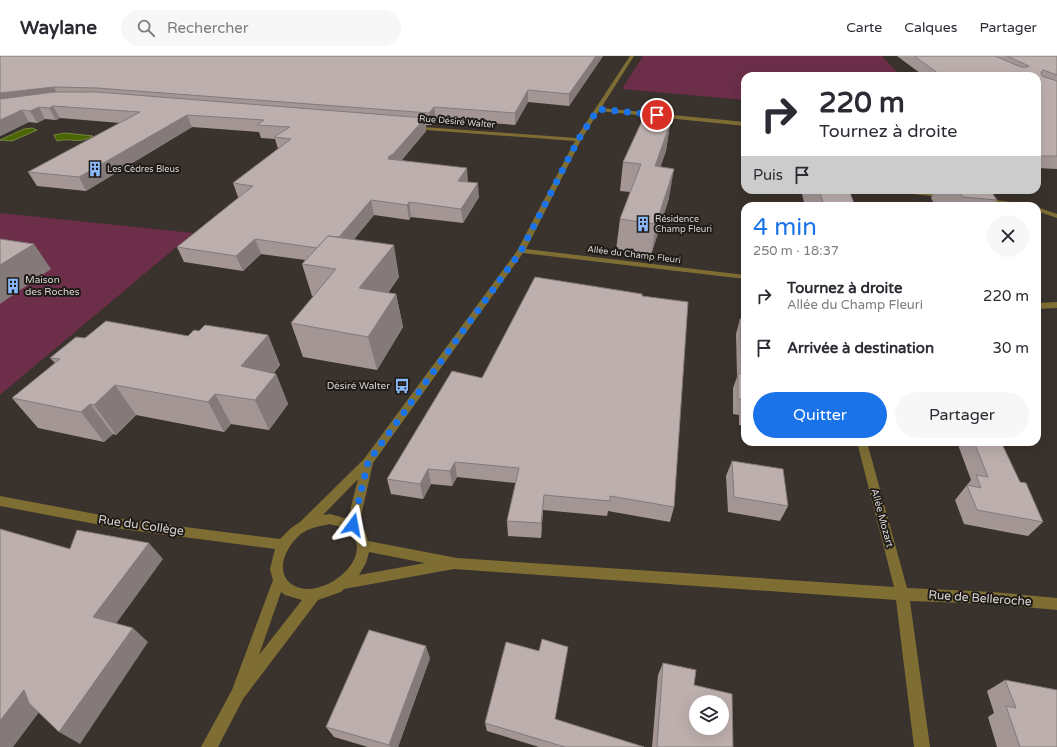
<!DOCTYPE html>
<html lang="fr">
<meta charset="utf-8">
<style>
body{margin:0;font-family:"Varela Round",sans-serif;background:#f7f7f7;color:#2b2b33;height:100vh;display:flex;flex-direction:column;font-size:15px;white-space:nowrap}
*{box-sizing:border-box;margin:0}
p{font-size:13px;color:#7c7c81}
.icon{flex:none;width:22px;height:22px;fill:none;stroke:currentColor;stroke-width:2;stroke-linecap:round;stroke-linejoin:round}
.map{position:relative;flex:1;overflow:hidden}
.panel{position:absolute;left:741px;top:146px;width:300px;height:244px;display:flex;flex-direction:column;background:#fff;border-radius:12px;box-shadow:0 4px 16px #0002}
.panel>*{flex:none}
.hud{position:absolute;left:741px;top:16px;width:300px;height:122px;border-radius:12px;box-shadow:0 4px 16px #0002;background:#fff;color:#2b2b33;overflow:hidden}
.fabs{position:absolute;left:689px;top:639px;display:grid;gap:8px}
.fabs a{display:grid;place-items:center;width:40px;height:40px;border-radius:50%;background:#fff;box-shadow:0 4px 16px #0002;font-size:20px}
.pin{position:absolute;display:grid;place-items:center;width:34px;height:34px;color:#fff;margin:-17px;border:2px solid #fff;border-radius:50%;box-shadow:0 1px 4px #0007}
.me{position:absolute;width:44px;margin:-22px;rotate:13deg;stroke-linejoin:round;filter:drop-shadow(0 0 3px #0008)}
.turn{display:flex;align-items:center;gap:14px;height:84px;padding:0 12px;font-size:18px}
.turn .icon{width:52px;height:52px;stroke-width:2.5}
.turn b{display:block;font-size:28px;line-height:34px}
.then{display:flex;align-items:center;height:38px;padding:0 12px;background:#0003;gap:8px;font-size:15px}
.round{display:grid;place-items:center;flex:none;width:42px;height:42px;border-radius:21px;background:#f7f7f7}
.summary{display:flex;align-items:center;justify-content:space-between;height:68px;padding:0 12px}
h1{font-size:24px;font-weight:600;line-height:30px;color:#1a73e8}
.cta{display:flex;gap:8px;margin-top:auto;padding:8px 12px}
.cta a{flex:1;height:46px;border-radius:24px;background:#1a73e8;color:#fff;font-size:16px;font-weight:600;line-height:46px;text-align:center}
.cta a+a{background:#f7f7f7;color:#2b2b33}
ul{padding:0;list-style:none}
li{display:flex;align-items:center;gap:12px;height:52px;padding:0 12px}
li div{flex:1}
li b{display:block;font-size:15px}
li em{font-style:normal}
header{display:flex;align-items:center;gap:24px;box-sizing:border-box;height:56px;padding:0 20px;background:#fff;border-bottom:1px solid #e1e1e2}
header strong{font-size:19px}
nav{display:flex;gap:22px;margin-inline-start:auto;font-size:14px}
.search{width:280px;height:36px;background:#f7f7f7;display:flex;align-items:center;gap:10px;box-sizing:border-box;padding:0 14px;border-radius:22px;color:#7c7c81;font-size:15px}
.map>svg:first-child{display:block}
.green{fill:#6c2e49}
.water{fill:#4a6502;stroke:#758740}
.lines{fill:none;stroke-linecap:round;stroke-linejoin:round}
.minor{fill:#7f6e34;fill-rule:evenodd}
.wall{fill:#a39695}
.shaded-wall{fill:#847a79}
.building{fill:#bdafad;stroke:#847a79;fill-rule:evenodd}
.route{stroke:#1a73e8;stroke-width:7;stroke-dasharray:0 12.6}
.labels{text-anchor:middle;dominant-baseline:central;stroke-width:4;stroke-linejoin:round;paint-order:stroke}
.far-street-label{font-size:9px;fill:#dad5d1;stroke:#1e1b18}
.far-poi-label{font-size:9px;fill:#dad5d1;stroke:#1e1b18;text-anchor:start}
.poi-label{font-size:10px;fill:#dad5d1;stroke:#1e1b18;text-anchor:start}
.street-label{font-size:10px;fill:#dad5d1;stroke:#1e1b18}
.near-street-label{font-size:12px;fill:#dad5d1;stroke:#1e1b18}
</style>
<header>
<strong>Waylane</strong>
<div class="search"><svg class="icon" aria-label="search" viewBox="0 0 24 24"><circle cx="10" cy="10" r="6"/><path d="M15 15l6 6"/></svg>Rechercher</div>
<nav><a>Carte</a><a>Calques</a><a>Partager</a></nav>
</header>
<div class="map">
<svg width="1057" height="691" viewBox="0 0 1057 691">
<rect width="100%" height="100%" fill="#3a322c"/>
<g class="green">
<polygon points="643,0 882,0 901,20 745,20 745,44 622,33"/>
<polygon points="0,157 193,177 0,339"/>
</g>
<g class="water">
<polygon points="32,72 37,74 12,85 0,84 24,73"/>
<path d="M65,77l28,3c-17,9 -19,1 -36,5l-3,-6z"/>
</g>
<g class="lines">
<g class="minor">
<path d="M630,0h4l-33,52 144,14v4l-146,-15 -18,29 -55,109 219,26v4l-222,-26 -150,210 -14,62 6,6 3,10 89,17 437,29 -37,-145h10l40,146 86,4 64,6v12l-64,-6 -83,-3 20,146h-16l-18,-147 -442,-31 -110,20 -3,3 -23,8 -75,99 -25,48h-17l31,-57 41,-110 -3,-11 5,-20 -153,-20 -122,-23v-10l122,23 158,20 11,-11 9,-6 64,-63 153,-208 58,-110 -163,-12 -2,-1v-2l166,12zM358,423l-10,40 -18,-5 -7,1zM330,468c5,2 13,2 17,6 33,25 -25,73 -54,55 -21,-13 -5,-43 11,-53 8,-5 17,-6 26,-8zM369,496l56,11 -66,12 7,-12zM281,536l4,3 17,5 -43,55z"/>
<polygon points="894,134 913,134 946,138 949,140 946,142 897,136"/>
<polygon points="982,142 1025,148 1028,150 1011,150 980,145 979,144"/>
<polygon points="1037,151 1057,158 1057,162 1037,155"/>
<polygon points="1057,246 1057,252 1037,253 1037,247"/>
</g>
</g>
<g class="wall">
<polygon points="0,0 603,0 569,50 528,46 515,69 436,63 431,69 426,69 426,75 401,105 468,126 479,141 463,167 411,161 409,164 374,159 354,183 399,221 388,237 396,238 403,271 377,314 303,301 291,267 314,240 312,240 302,208 305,204 261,198 243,215 184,206 177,191 239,142 238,141 233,127 278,93 275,83 261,82 259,76 192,71 86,135 37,130 28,116 120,67 60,62 56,64 45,63 37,67 29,66 0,80"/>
<polygon points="897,0 1057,0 1057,113 1037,112 1037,20 924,20"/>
<polygon points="670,68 666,95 660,111 669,142 651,199 616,194 620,163 630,136 620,135 623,106"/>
<polygon points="801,134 849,134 855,150 805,150"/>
<polygon points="926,134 990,134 997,144 993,150 935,150 931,142 934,135"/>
<polygon points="642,240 674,451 670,466 608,455 607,460 543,454 541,482 508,480 507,465 516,427 457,421 452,430 431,428 423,443 391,438 387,423 482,322"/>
<polygon points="740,263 745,263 745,370 739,369 739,359 733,358 733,332 737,321 736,278"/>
<polygon points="199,275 268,279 280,309 274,317 276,318 288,348 269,374 231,368 224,376 136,359 116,379 113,378 104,386 38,372 12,342 55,307 50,302 85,282 188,280"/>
<polygon points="957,386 1001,386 1020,426 1043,466 1028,480 964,468 955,444 971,424"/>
<polygon points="732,405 788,450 780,465 728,456 726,420"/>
<polygon points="539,595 566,600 555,663 644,691 539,691 487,675 485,667"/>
<polygon points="430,602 398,691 368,691 334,681 326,671"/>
<polygon points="663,607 694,629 733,691 652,691 658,619"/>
<polygon points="1005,624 1057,691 997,691 988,661 994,657 987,635"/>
</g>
<g class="shaded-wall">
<polygon points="596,0 603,0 569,50 569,38"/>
<polygon points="54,31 60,43 0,50 0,37"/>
<polygon points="528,34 528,46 515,69 515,57"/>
<polygon points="53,50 60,62 56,64 49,52"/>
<polygon points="39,51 45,63 37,67 30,55"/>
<polygon points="434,51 436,63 431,69 429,57"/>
<polygon points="22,54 29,66 0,80 0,64"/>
<polygon points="187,59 192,71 86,135 79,121"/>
<polygon points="425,62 426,75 396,111 392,114 388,101"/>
<polygon points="670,68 666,95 651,139 655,110"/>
<polygon points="467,112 468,126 458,125"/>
<polygon points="674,113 669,142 651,199 656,168"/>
<polygon points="478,127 479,141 463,167 461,153"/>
<polygon points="371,144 374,159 333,209 328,193"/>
<polygon points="409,146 411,161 409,164 407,149"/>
<polygon points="255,183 261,198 243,215 236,200"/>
<polygon points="34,188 51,213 0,248 0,209"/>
<polygon points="394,189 399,221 367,265 359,232"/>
<polygon points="396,238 403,271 377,314 368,281"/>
<polygon points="268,279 280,309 255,340 241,310"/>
<polygon points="276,318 288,348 269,374 255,344"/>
<polygon points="115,329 136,359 116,379 94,349"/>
<polygon points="215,338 231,368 224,376 208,346"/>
<polygon points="90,348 113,378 104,386 81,356"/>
<polygon points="455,406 457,421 452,430 450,415"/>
<polygon points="428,413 431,428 423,443 420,428"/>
<polygon points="544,439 543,454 541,482 541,467"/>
<polygon points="149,487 163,503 110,576 93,561"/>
<polygon points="133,572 148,586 80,688 59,676"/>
<polygon points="426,590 430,602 398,691 390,691 389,689"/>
<polygon points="24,634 46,647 13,691 0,691 0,665"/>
</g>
<g class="building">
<polygon points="0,0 596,0 569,38 528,34 515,57 434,51 429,57 97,32 54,31 0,37"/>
<polygon points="914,0 995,0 1021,11 1027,11 1029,10 1007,0 1057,0 1057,19 1043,14 1041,16 1042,20 1057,25 1057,100 1037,100 1037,20 942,20"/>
<polygon points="54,36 97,36 425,62 393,98 388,101 390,101 388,103 467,112 458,125 478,127 461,153 409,146 407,149 371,144 339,181 328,180 317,192 255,183 236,200 177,191 253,130 233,127 291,83 274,81 290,71 257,69 264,64 187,59 79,121 28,116 140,56 53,50 49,52 39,51 30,55 22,54 0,64 0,43"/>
<polygon points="642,65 670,68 655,110 674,113 656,168 620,163 641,108 623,106"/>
<polygon points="819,134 849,134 855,150 824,150"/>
<polygon points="959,134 990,134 997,144 963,141"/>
<polygon points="328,180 394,189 359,232 396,238 368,281 291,267 336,213 302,208"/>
<polygon points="0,183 34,188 0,209"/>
<polygon points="535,221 642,238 642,240 688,246 674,451 610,440 610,445 544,439 541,467 507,465 519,412 455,406 450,415 428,413 420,428 387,423 452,315 482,322"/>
<polygon points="740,263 745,263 745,354 744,354 744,344 738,343 738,317 742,318"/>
<polygon points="106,265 188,280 194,274 199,275 205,269 268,279 241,310 276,318 255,344 215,338 208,346 115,329 94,349 90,348 81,356 12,342 60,303 50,302 76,281 85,282"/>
<polygon points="974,386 1001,386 1020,426 1026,427 1043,466 977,454 967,429 981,432 976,419 988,421"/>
<polygon points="732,405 783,413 788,450 734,441"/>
<polygon points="0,473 70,493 77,474 149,487 93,561 133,572 59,676 29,647 24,634 0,665"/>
<polygon points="369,574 426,590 389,689 326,671"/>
<polygon points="542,583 568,591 555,663 644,691 565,691 485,667 506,586 539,595"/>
<path d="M663,607l33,7 -2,15 38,9 1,53h-76zM696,646h26v26h-26z"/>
<polygon points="1005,624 1057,634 1057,691 1020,691 1006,650 1016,652"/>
</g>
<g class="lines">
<polyline class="route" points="353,469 368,406 521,195 578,84 598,53 657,59"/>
</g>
<defs>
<g id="building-bare" transform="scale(1.2)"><path d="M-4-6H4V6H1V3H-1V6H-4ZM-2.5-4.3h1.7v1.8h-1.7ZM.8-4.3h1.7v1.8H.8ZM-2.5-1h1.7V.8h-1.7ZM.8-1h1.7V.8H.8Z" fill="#8bbafc" stroke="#1e1b18" stroke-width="2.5" paint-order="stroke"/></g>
<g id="bus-bare" transform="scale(1.2)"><path d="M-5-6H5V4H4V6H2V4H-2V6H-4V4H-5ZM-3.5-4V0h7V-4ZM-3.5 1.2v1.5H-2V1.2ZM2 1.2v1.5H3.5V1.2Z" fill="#8bbafc" stroke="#1e1b18" stroke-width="2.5" paint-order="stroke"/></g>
</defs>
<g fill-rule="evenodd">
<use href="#building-bare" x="95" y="113"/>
<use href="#building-bare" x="643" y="168"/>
<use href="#building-bare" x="13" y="230"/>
<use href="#bus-bare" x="402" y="330"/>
</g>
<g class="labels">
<g class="far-street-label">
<text transform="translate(457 66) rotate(5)">Rue Désiré Walter</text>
<text transform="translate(634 199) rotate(7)">Allée du Champ Fleuri</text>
</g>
<g class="far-poi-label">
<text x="107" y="113">Les Cèdres Bleus</text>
<text x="655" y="163">Résidence<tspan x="655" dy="10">Champ Fleuri</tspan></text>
</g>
<g class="poi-label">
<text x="25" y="224">Maison<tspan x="25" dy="12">des Roches</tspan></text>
<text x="390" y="330" text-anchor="end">Désiré Walter</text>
</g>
<g class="street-label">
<text transform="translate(882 462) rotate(75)">Allée Mozart</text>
</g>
<g class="near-street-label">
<text transform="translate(141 469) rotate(8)">Rue du Collège</text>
<text transform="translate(980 542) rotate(4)">Rue de Belleroche</text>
</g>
</g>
</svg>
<div class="fabs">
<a><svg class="icon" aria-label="layers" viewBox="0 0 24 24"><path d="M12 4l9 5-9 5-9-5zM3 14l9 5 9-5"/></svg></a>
</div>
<div class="pin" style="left:657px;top:59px;background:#d93025"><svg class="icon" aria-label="arrive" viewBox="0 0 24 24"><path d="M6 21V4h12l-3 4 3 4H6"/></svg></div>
<svg class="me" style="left:353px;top:469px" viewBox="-20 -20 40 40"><path d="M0-17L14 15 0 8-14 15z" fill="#1a73e8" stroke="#fff" stroke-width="4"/></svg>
<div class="hud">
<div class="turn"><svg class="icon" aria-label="right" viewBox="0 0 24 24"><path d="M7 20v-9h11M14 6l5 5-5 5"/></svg><div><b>220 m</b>Tournez à droite</div></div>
<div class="then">Puis<svg class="icon" aria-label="arrive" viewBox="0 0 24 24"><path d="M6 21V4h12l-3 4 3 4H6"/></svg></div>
</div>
<section class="panel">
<div class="summary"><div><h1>4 min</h1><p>250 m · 18:37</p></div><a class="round"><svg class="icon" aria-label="close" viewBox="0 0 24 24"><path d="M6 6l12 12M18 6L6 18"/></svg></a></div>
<ul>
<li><svg class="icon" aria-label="right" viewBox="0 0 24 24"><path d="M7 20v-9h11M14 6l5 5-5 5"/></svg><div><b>Tournez à droite</b><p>Allée du Champ Fleuri</p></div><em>220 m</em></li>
<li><svg class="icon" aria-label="arrive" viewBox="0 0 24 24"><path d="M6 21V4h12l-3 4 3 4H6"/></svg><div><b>Arrivée à destination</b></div><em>30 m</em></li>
</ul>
<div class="cta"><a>Quitter</a><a>Partager</a></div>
</section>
</div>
